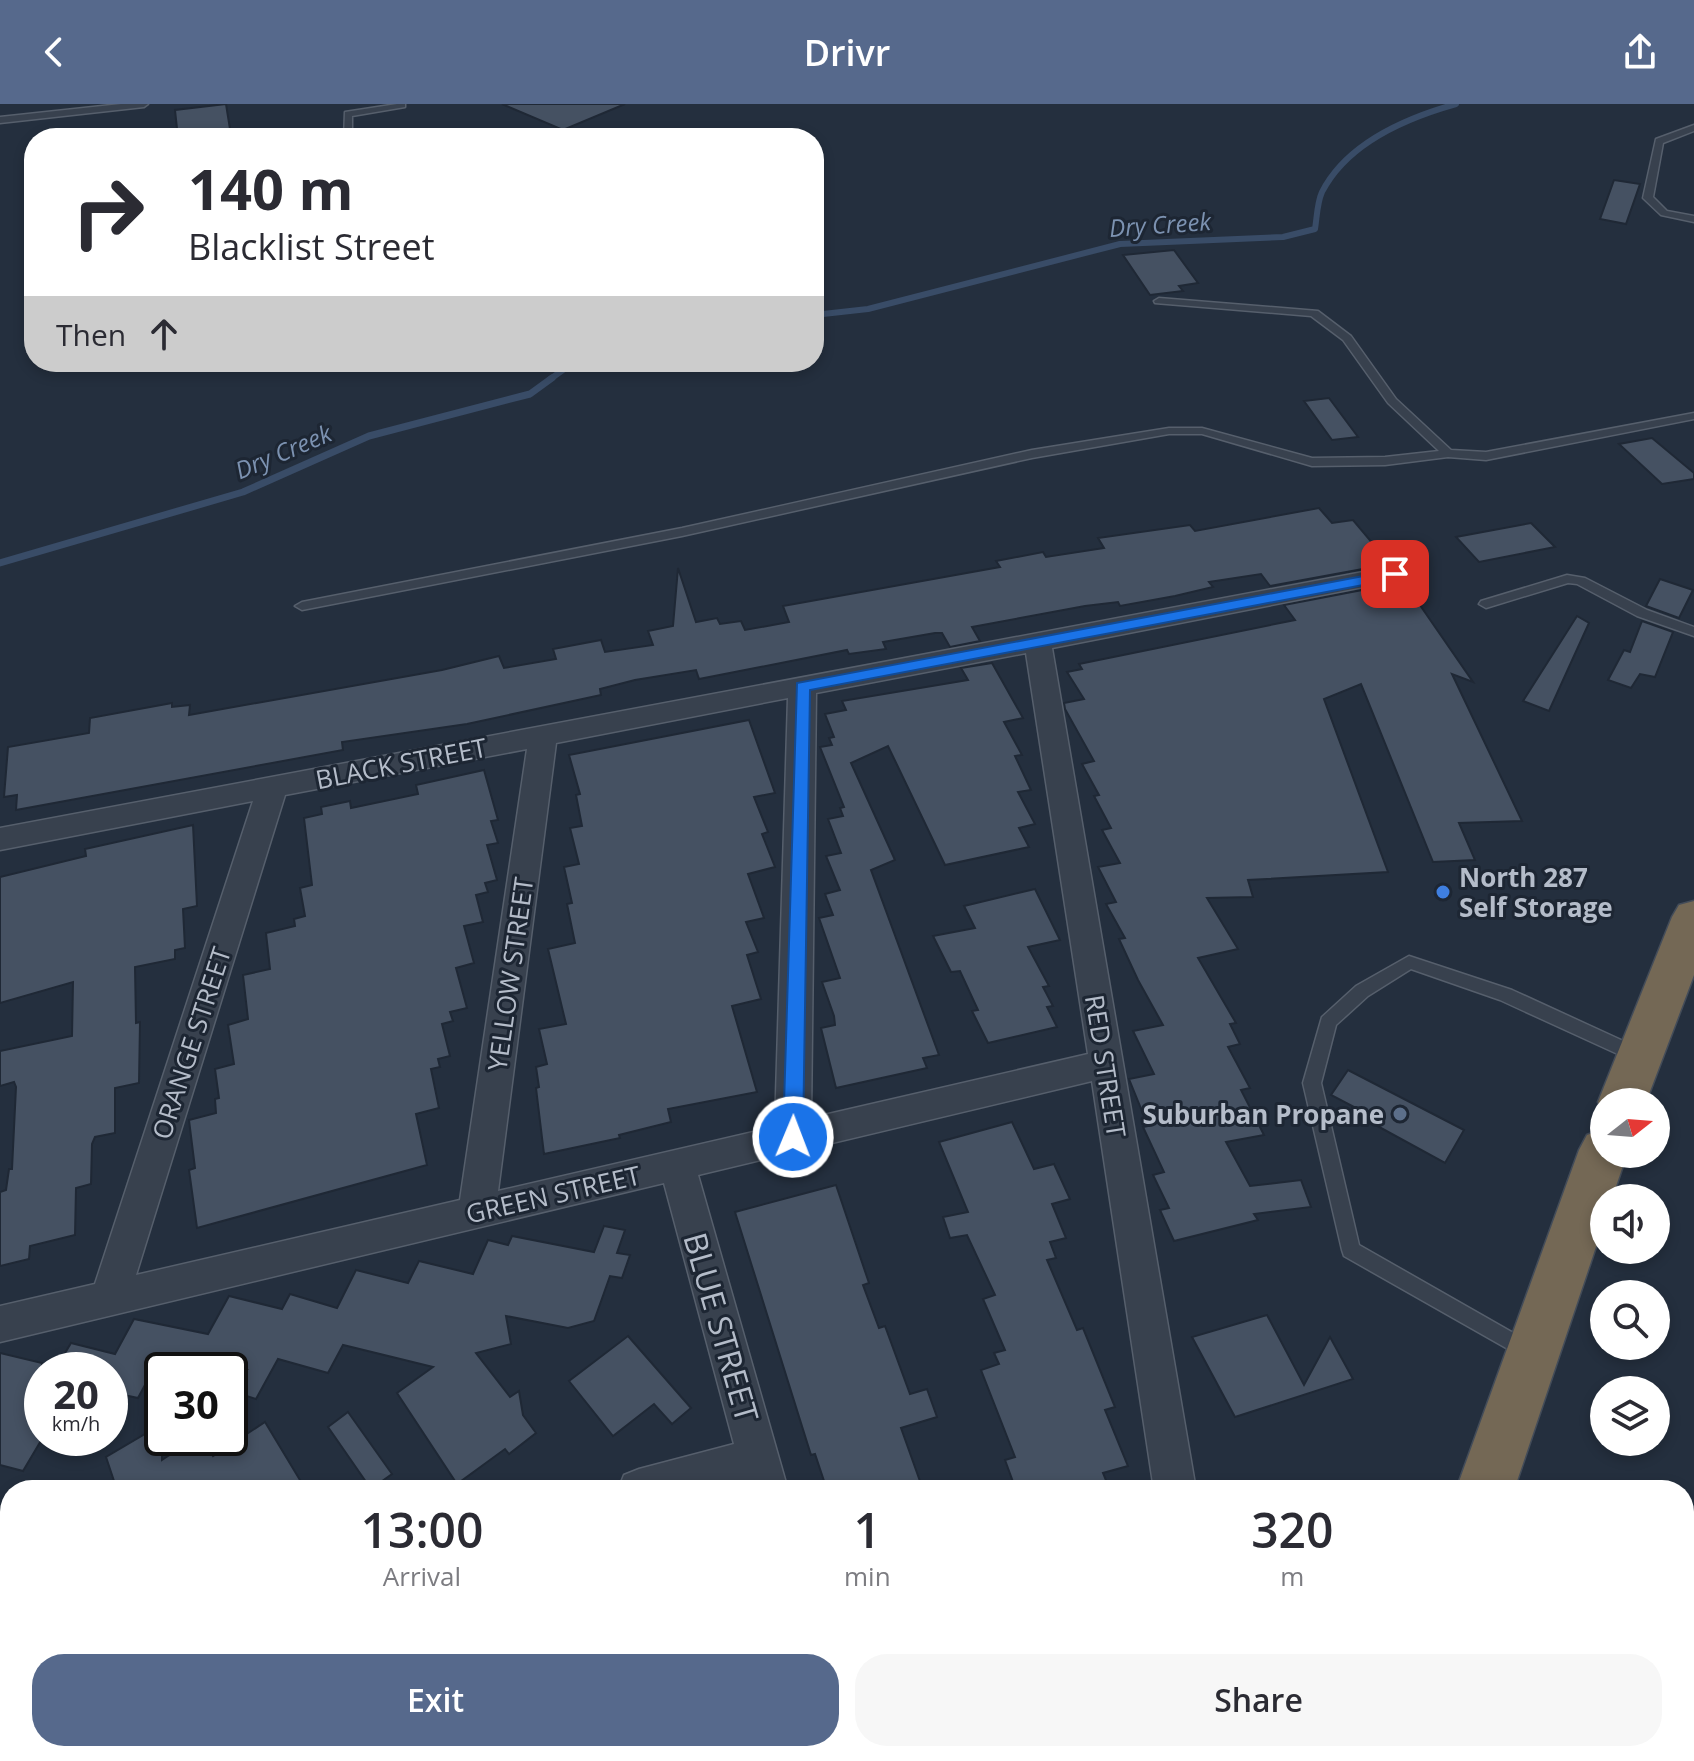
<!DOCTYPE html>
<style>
body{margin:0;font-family:"Open Sans",sans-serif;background:#f7f7f7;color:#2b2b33;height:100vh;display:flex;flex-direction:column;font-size:30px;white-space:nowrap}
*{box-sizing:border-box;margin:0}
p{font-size:26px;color:#7c7c81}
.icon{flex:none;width:44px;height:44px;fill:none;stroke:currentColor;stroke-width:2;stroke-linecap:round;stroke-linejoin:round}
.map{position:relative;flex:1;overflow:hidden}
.side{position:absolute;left:0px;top:1376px;width:1694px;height:282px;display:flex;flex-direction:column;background:#fff;border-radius:32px 32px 0 0;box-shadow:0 4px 12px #0003}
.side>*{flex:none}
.top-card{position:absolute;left:24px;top:24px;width:800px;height:244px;border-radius:32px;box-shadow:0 4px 12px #0003;background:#fff;color:#2b2b33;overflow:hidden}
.needle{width:52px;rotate:73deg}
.fabs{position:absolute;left:1590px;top:984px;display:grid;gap:16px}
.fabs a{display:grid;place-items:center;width:80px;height:80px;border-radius:50%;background:#fff;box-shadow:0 4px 12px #0003;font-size:40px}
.speed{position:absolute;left:24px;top:1248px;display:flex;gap:16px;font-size:40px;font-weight:700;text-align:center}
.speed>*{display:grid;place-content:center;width:104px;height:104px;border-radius:50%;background:#fff;box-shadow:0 4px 12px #0003;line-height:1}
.speed small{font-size:20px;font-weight:400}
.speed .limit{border:4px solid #111;border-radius:12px;background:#fff;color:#111}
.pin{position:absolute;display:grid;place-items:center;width:68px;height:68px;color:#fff;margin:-34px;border-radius:16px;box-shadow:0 4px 12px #0006}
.me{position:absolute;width:88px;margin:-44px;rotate:1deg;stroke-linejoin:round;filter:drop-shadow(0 0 6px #0008)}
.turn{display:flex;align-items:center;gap:28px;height:168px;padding:0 32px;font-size:36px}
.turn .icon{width:104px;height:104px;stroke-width:2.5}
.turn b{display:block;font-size:56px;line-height:68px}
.then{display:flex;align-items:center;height:76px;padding:0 32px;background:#0003;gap:16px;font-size:30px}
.eta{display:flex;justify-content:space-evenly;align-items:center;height:136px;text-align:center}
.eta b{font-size:48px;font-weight:600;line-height:56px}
.cta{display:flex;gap:16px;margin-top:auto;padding:16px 32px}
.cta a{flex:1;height:92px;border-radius:32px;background:#56698c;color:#fff;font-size:32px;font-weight:600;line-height:92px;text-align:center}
.cta a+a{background:#f7f7f7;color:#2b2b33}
header{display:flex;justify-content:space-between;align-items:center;height:104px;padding:0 32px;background:#56698c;color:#fff;font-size:36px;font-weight:600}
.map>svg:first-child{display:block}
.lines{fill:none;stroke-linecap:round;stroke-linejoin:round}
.stream-far1{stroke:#394c67;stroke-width:6}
.stream{stroke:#394c67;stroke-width:7}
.building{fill:#455162;stroke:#1f2835;stroke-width:2}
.lane-casing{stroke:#565f6c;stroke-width:3}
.street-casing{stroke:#565f6c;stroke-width:3}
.highway-casing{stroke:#434c59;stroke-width:3}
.lane{fill:#38414e;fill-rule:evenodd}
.street{fill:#38414e;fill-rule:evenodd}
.highway{fill:#746855;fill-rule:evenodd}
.route{fill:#1a73e8;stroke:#114b97;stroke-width:2}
.shop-dot{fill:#3f7fe0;stroke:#1d2633;stroke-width:3}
.service-dot{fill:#5c6f8a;stroke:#1d2633;stroke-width:3}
.labels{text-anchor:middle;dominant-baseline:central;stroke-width:6;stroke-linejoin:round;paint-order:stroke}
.far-water-label{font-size:24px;font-style:italic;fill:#7c92b1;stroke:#1d2633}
.street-label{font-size:26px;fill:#b4bcc9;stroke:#1d2633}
.poi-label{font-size:26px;font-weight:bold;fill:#b4bcc9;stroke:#1d2633;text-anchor:start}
.near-street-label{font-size:32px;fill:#b4bcc9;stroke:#1d2633}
</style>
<header><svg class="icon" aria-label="back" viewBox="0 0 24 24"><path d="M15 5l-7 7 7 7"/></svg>Drivr<svg class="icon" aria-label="share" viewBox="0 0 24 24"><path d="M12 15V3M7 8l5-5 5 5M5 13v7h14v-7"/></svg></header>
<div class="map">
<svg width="1694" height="1657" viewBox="0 0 1694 1657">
<rect width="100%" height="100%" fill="#242f3e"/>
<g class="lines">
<g class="stream-far1">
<path d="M814,211l54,-6 252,-65 163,-7 32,-8c2,-12 2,-26 7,-37 25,-49 84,-74 134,-88"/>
<polyline points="549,276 574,258"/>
</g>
<polyline class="stream" points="0,459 243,388 369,332 530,290 552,274"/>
</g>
<g class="building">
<polygon points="226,0 230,25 225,26 226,34 178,34 175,6"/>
<polygon points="502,0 625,0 563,26"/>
<polygon points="1614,76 1640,80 1626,120 1600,115"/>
<polygon points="1174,146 1198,179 1179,182 1183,187 1150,191 1123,151"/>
<polygon points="1329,294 1358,333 1332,336 1304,297"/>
<polygon points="1652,334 1694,369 1694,375 1662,380 1619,340"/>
<polygon points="1319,404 1332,419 1353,416 1390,460 1270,482 1261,470 1209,478 1213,483 1175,492 1120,502 1118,498 1085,502 972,523 980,537 950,543 942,529 935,529 883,538 886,545 849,550 847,546 699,575 696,566 635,576 600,585 601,591 467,620 342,638 343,646 16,706 17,691 4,693 8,643 89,629 90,614 172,599 172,603 190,601 189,611 442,566 499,552 504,564 556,555 553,545 601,536 605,548 653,541 648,527 673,522 678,464 696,518 717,514 720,520 741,517 745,526 789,518 783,502 1000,463 996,457 1043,448 1046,453 1104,444 1098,434 1190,421 1195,427"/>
<polygon points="1531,419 1555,443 1479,458 1456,433"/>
<polygon points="1660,475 1693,486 1679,514 1646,502"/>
<polygon points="1404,478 1473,578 1452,570 1522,717 1459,719 1475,756 1433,758 1361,580 1324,595 1388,768 1248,776 1253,793 1207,794 1238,845 1198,854 1236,919 1230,920 1240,940 1228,943 1250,984 1241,986 1264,1031 1226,1038 1250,1082 1301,1076 1311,1103 1254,1110 1258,1116 1174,1137 1160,1106 1169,1104 1153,1071 1164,1068 1143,1023 1148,1022 1129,975 1154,970 1133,927 1163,921 1138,876 1119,835 1125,834 1106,800 1116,798 1098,763 1120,759 1102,726 1111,724 1094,692 1099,691 1082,660 1094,657 1065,605 1064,599 1084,595 1067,568 1082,565 1079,560 1295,516 1284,501"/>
<polygon points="1577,512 1589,519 1549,607 1523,597"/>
<polygon points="1642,517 1673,528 1655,573 1640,570 1631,584 1608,576 1624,546 1630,548"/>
<polygon points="992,559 1023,614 1004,618 1022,651 1015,652 1031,686 1018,688 1035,720 1019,724 1029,743 945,761 888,642 851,659 895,756 871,766 939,951 923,954 927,964 836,984 821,924 835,921 834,912 822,878 840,874 819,814 833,811 825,790 840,786 826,752 841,749 828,715 843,712 840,704 844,703 820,643 832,641 829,634 834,633 825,610 846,606 842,597 968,576 961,564"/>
<polygon points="749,616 775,689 754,693 768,728 762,730 775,763 748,770 764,814 746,818 758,848 747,851 761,895 732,902 757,988 668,1005 671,1018 619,1031 620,1034 544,1050 536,984 539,983 536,963 547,960 539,925 566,920 548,845 575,839 567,800 572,799 564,763 579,760 570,724 582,722 576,691 580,690 569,651"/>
<polygon points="484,666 498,716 491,717 498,739 487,741 497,776 485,779 488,788 476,791 483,818 464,822 474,859 456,864 467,904 450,908 453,917 442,920 450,952 438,955 440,963 431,965 439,1004 416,1010 427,1061 197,1124 189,1066 195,1064 189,1016 216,1009 215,995 219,994 215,965 234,960 228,921 248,915 243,871 270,865 266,829 295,822 294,815 305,812 300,784 312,781 304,714 322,710 321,703 350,697 351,704 418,690 416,681"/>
<polygon points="193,721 197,802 183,805 185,844 175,846 175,855 135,863 136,919 140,918 139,979 115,984 115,1029 95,1033 92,1040 91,1080 76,1084 75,1131 30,1142 29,1155 0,1162 0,1088 6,1086 9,1065 12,1065 16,983 14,978 0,982 0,947 72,932 73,878 0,899 0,773 86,752 85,745"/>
<polygon points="1035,785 1060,836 1028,843 1049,882 1043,883 1053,902 1047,903 1057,923 988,939 972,907 978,906 960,867 951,868 933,832 975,824 964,802"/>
<polygon points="1348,966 1464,1026 1445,1059 1370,1018 1373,1013 1331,991"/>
<polygon points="1012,1018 1034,1065 1054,1060 1070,1095 1052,1100 1066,1134 1050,1138 1056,1154 1047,1156 1077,1226 1083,1224 1115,1303 1105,1306 1128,1362 1103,1369 1110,1386 1016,1386 1005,1356 1015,1353 981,1266 999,1260 994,1249 1005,1246 983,1195 995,1191 967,1131 950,1134 943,1113 968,1108 939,1038"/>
<polygon points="836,1081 869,1179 863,1181 879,1224 885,1222 910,1290 927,1285 937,1313 901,1324 921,1380 903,1386 827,1386 815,1350 811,1351 735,1108"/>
<polygon points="604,1122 625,1126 617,1149 630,1151 622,1174 610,1172 594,1217 568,1224 506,1212 511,1240 476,1249 510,1293 519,1287 523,1311 536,1329 509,1350 505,1345 457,1380 397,1289 433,1263 343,1241 328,1269 278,1255 256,1295 234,1288 247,1266 153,1266 138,1294 110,1288 110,1266 55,1266 71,1239 115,1250 134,1215 208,1230 229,1192 282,1205 290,1190 337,1204 356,1166 408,1179 419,1157 473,1170 488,1136 508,1141 512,1132 594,1148"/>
<polygon points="1267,1211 1304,1281 1330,1233 1353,1275 1235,1313 1192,1233"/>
<polygon points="628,1232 691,1304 672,1320 654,1300 613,1332 569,1277"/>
<polygon points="0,1249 42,1259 42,1335 23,1367 0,1361"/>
<polygon points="348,1308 392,1370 371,1385 328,1323"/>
<polygon points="265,1318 306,1386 117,1386 106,1353 162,1320 162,1356 195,1334 202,1334 213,1352"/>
</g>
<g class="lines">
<g class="lane-casing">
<g id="lane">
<polygon points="121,0 148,0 144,3 0,19 0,13"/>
<polygon points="397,0 405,0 405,3 352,12 352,34 344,34 345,8"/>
<polygon points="1694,21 1694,27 1663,39 1653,93 1667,107 1694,112 1694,118 1661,111 1643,94 1656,35"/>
<polygon points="1159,194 1318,207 1351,232 1396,295 1451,346 1486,348 1694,309 1694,315 1486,356 1448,353 1385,361 1312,362 1202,330 1169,330 1032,354 682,432 302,506 295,502 302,498 682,424 1032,346 1169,324 1202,324 1312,354 1385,353 1439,347 1388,299 1343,236 1311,212 1155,199 1154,197"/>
<polygon points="1567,471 1585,474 1647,506 1694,523 1694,532 1637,512 1577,480 1568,479 1486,504 1479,500 1481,497"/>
<polygon points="1409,852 1512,886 1645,947 1648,952 1645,957 1639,959 1633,957 1500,896 1411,865 1368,892 1336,921 1321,979 1359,1141 1536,1242 1539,1248 1536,1254 1529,1257 1344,1152 1342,1146 1303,979 1322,913 1356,882"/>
</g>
</g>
<g class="street-casing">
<g id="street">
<path d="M1395,462l13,8 -4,5 -352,69 144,842h-42l-62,-409 -394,94 90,315h-42l-2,-8 -29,8h-97l6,-15 15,-6 95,-25 -70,-261 -664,159v-36l95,-22 158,-483 -253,49v-22zM1026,549l62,401 -277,64 5,-425zM788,594l-13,429 -277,64 58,-448zM527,645l-67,451 -324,75 149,-480z"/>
<polygon points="10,1535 10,1579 0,1581 0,1537"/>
<polygon points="817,1648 863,1648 865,1657 819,1657"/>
<polygon points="1023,1648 1084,1648 1081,1657 1020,1657"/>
</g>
</g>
<g class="highway-casing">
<g id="highway">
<polygon points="1694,797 1694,871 1646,998 1604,998 1604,1010 1598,998 1672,813 1679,801"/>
<polygon points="1604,1025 1604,1050 1627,1050 1612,1094 1604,1094 1604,1119 1514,1386 1456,1386 1579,1046 1587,1031"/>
<polygon points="1332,1648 1397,1648 1393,1657 1328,1657"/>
</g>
</g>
<use href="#lane" class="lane"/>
<use href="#street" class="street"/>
<use href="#highway" class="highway"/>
</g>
<polygon class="route" points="1395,466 1402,470 1400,474 810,586 803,1033 800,1039 786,1039 783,1033 797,579"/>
<circle class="shop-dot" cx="1443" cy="788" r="8"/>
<circle class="service-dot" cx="1400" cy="1010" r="8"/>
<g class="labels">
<g class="far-water-label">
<text transform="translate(1160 120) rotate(-4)">Dry Creek</text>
<text transform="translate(283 347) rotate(-23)">Dry Creek</text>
</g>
<g class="street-label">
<text transform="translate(401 659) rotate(-11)">BLACK STREET</text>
<text transform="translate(510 870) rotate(-82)">YELLOW STREET</text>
<text transform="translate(191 939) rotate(-72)">ORANGE STREET</text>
<text transform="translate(1106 962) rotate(81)">RED STREET</text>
<text transform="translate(553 1090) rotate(-13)">GREEN STREET</text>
</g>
<g class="poi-label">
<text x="1459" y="773">North 287<tspan x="1459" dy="30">Self Storage</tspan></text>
<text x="1384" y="1010" text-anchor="end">Suburban Propane</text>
</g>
<g class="near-street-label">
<text transform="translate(722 1223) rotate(74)">BLUE STREET</text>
</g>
</g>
</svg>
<div class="fabs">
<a><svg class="needle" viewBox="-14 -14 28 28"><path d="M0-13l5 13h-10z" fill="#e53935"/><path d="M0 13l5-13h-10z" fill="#7c7c81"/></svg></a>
<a><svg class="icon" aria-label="sound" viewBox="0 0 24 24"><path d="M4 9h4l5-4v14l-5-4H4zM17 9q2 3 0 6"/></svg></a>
<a><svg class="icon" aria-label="search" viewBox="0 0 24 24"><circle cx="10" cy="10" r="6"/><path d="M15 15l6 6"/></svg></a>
<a><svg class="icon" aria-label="layers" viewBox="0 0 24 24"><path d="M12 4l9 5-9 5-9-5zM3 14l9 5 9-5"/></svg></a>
</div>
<div class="speed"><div>20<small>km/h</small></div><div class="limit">30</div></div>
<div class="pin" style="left:1395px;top:470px;background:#d93025"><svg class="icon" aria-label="arrive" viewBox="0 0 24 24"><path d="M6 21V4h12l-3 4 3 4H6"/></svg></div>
<svg class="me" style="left:793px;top:1033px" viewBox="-20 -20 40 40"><circle r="17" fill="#1a73e8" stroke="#fff" stroke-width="3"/><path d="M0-11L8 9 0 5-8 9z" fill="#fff"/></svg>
<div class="top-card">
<div class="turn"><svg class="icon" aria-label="right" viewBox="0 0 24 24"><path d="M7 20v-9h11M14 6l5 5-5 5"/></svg><div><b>140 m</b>Blacklist Street</div></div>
<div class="then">Then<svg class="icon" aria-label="ahead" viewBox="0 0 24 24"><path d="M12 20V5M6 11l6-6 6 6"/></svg></div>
</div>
<section class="side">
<div class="eta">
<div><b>13:00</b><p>Arrival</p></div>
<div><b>1</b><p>min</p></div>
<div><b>320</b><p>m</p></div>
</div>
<div class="cta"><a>Exit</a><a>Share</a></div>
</section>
</div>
